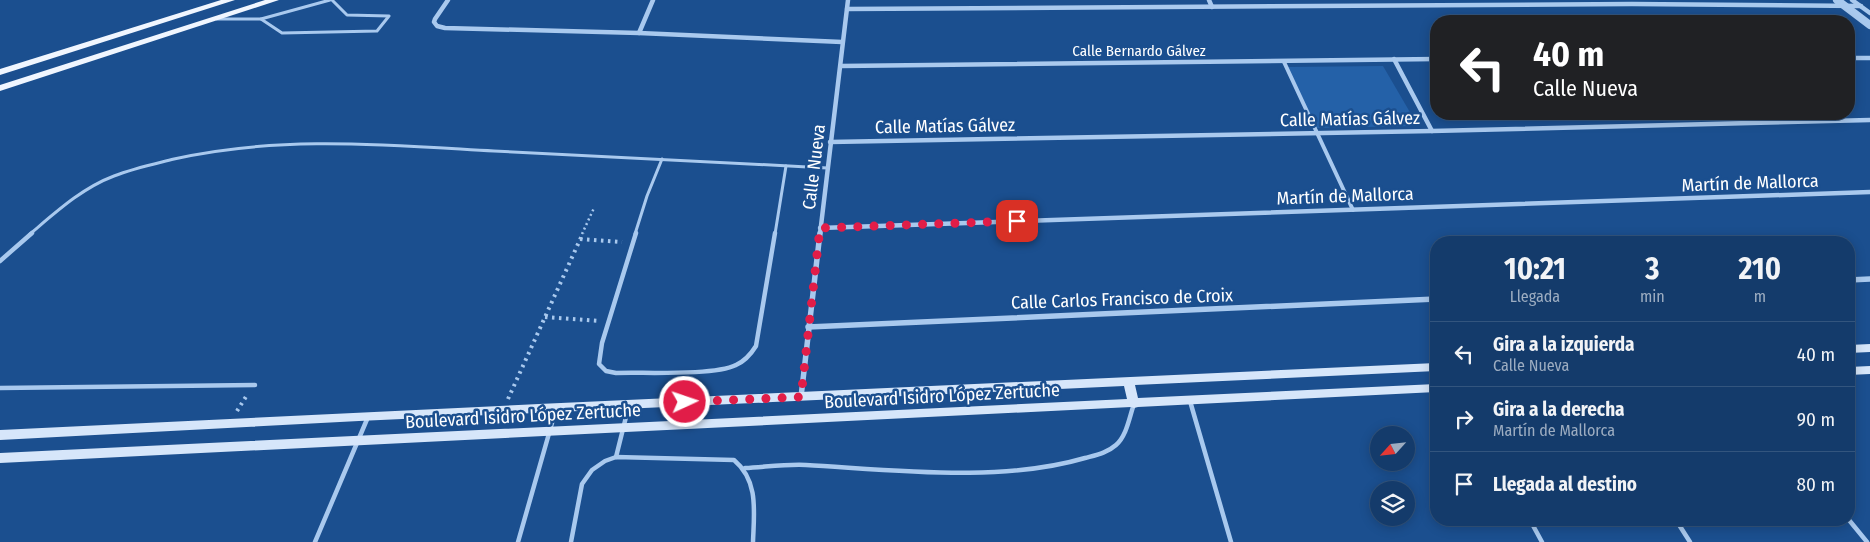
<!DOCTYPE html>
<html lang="es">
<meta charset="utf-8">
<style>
body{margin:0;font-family:"Fira Sans Condensed",sans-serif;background:#1d4271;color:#f1f3f6;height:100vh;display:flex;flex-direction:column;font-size:19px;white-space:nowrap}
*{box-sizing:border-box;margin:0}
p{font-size:16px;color:#9dadc1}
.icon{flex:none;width:28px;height:28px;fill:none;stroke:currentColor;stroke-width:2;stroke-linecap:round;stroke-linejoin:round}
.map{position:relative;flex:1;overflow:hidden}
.details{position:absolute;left:1430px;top:236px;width:425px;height:290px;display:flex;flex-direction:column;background:#143b6b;border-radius:20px;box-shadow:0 2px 12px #0003,0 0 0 1px #33557e}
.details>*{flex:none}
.hud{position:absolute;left:1430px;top:15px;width:425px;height:105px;border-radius:20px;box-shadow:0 2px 12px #0003,0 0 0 1px #33557e;background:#202124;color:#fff;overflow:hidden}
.needle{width:32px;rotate:243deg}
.tools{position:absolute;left:1370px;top:426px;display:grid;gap:10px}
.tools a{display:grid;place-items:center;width:45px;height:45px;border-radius:50%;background:#143b6b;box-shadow:0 2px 12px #0003,0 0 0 1px #33557e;font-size:25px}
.pin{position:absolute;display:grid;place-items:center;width:42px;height:42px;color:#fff;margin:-21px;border-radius:10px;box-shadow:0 2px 8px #0006}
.me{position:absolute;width:55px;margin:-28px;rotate:87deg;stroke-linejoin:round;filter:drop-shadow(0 0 4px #0008)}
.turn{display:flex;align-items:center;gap:18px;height:105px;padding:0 20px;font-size:22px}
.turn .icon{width:65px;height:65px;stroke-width:2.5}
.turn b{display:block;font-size:35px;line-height:42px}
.eta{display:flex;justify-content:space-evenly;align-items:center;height:85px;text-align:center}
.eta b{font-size:30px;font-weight:700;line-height:35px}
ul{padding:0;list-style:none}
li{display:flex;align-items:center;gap:15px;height:65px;padding:0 20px;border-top:1px solid #33557e}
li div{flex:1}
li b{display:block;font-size:19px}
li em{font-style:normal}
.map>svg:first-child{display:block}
.green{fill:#2461a8}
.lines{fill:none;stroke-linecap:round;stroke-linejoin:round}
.path-far1{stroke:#a9c9ee;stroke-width:2.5;stroke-dasharray:2 3;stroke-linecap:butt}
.path{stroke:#a9c9ee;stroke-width:4;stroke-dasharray:2.5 4.5;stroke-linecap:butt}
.service-far1{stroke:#a9c9ee;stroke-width:3}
.service{stroke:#a9c9ee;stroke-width:4.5}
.pedestrian{stroke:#a9c9ee;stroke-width:4}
.minor-far1{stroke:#a9c9ee;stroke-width:4.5}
.minor{stroke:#a9c9ee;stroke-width:5.5}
.tertiary{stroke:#a9c9ee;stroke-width:8}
.secondary{fill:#d6e6fa;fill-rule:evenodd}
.primary{fill:#f0f6ff;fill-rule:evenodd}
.route{stroke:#e11d48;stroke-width:9;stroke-dasharray:0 16.2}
.labels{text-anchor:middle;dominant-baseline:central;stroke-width:5;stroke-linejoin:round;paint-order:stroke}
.far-street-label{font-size:15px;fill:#fff;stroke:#1b4f8f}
.street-label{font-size:18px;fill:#fff;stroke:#1b4f8f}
</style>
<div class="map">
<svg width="1870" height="542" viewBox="0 0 1870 542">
<rect width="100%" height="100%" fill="#1b4f8f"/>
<polygon class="green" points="1383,66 1418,126 1316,128 1287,67"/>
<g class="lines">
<polyline class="path-far1" points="582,234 594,208"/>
<g class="path">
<polyline points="580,239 622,242"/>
<polyline points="545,317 600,321"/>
<polyline points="508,399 583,233"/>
<polyline points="237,411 247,395"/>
</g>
<g class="service-far1">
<polyline points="217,19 261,19 282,33 377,31 389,16 347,15 332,0"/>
<polyline points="261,19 330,0"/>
<path d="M30,234c26,-22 52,-46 84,-58 20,-8 40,-12 60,-17 106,-24 213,-14 320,-8 112,6 223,11 334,17"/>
<polyline points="635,234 647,196 662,159"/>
<polyline points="775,234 786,166"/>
</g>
<g class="service">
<path d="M636,233l-34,110 -3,21 7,7 10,2c28,-1 98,3 120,-8 9,-4 15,-11 20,-19l19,-113"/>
<polyline points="0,261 32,233"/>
<polyline points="0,388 255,385"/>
<polyline points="1190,401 1231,542"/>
<polyline points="616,457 629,405"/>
<path d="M745,468c20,-1 41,-4 61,-3 88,5 194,18 279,-7 11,-3 22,-5 31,-13 11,-10 13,-27 18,-41"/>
<polyline points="1530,520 1542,542"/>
<polyline points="1676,520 1690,542"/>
<polyline points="1849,520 1867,542"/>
<polyline points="315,542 368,417"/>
<polyline points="518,542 556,409"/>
<path d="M571,542l11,-58 10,-14 13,-9 11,-4 118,3c25,21 20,52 19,82"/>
</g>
<polyline class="pedestrian" points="1284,62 1353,210"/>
<g class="minor-far1">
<polyline points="448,0 435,19 434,22 437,26 445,28 639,33 842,42"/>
<polyline points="1209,0 1212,7"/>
<polyline points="1852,0 1870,13"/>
<polyline points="847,9 1632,4 1861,6"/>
<polyline points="639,33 653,0"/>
<polyline points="1849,58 1870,58"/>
<polyline points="1394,59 1432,131"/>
<polyline points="841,66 1436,59"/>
<polyline points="830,142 1432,131 1870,120"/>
<polyline points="820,228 1870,192"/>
<polyline points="820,234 848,0"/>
</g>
<g class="minor">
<polyline points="1849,280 1870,279"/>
<polyline points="808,327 1436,299"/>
<polyline points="801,397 820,233"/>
</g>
<polyline class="tertiary" points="1837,0 1870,25"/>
<g class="secondary">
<polygon points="1870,344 1870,352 1849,353 1849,345"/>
<polygon points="1436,363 1436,371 1135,385 1138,398 1436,384 1436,392 1138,407 1134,408 1131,407 0,463 0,453 1127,399 1124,386 359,421 0,440 0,430 539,404"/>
<polygon points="1870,366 1870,374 1849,375 1849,367"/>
</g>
<g class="primary">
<polygon points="221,0 235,0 0,75 0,69"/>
<polygon points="265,0 279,0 0,91 0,85"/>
</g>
</g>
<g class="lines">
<polyline class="route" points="685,402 801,397 820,228 1017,221"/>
</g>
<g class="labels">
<g class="far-street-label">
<text x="1139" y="51">Calle Bernardo Gálvez</text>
</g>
<g class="street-label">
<text transform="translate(1350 119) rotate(-1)">Calle Matías Gálvez</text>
<text transform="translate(945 126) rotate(-1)">Calle Matías Gálvez</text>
<text transform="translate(814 167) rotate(-83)">Calle Nueva</text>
<text transform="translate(1750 183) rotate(-2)">Martín de Mallorca</text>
<text transform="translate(1345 196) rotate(-2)">Martín de Mallorca</text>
<text transform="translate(1122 299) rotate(-2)">Calle Carlos Francisco de Croix</text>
<text transform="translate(942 396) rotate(-3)">Boulevard Isidro López Zertuche</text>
<text transform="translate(523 416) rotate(-3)">Boulevard Isidro López Zertuche</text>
</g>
</g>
</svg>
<div class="tools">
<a><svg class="needle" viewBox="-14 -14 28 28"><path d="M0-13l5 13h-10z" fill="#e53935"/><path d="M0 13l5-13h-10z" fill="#9dadc1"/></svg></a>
<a><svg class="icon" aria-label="layers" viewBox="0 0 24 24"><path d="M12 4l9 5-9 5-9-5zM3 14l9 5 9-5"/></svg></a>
</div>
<div class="pin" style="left:1017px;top:221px;background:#d93025"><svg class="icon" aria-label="arrive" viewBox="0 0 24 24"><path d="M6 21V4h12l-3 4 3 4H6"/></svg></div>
<svg class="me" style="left:685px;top:402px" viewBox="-20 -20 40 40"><circle r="17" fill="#e11d48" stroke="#fff" stroke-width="3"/><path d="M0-11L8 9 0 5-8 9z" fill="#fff"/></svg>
<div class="hud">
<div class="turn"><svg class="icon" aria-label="left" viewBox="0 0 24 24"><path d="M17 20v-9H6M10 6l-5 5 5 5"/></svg><div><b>40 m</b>Calle Nueva</div></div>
</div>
<section class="details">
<div class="eta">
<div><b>10:21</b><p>Llegada</p></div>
<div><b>3</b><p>min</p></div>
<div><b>210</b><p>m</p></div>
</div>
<ul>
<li><svg class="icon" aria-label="left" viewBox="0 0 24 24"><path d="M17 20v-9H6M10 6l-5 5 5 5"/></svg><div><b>Gira a la izquierda</b><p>Calle Nueva</p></div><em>40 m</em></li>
<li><svg class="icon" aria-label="right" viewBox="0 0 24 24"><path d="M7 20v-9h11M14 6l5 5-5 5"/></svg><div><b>Gira a la derecha</b><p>Martín de Mallorca</p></div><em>90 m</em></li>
<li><svg class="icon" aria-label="arrive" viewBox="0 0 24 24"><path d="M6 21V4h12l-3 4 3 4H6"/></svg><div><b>Llegada al destino</b></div><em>80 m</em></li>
</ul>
</section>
</div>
